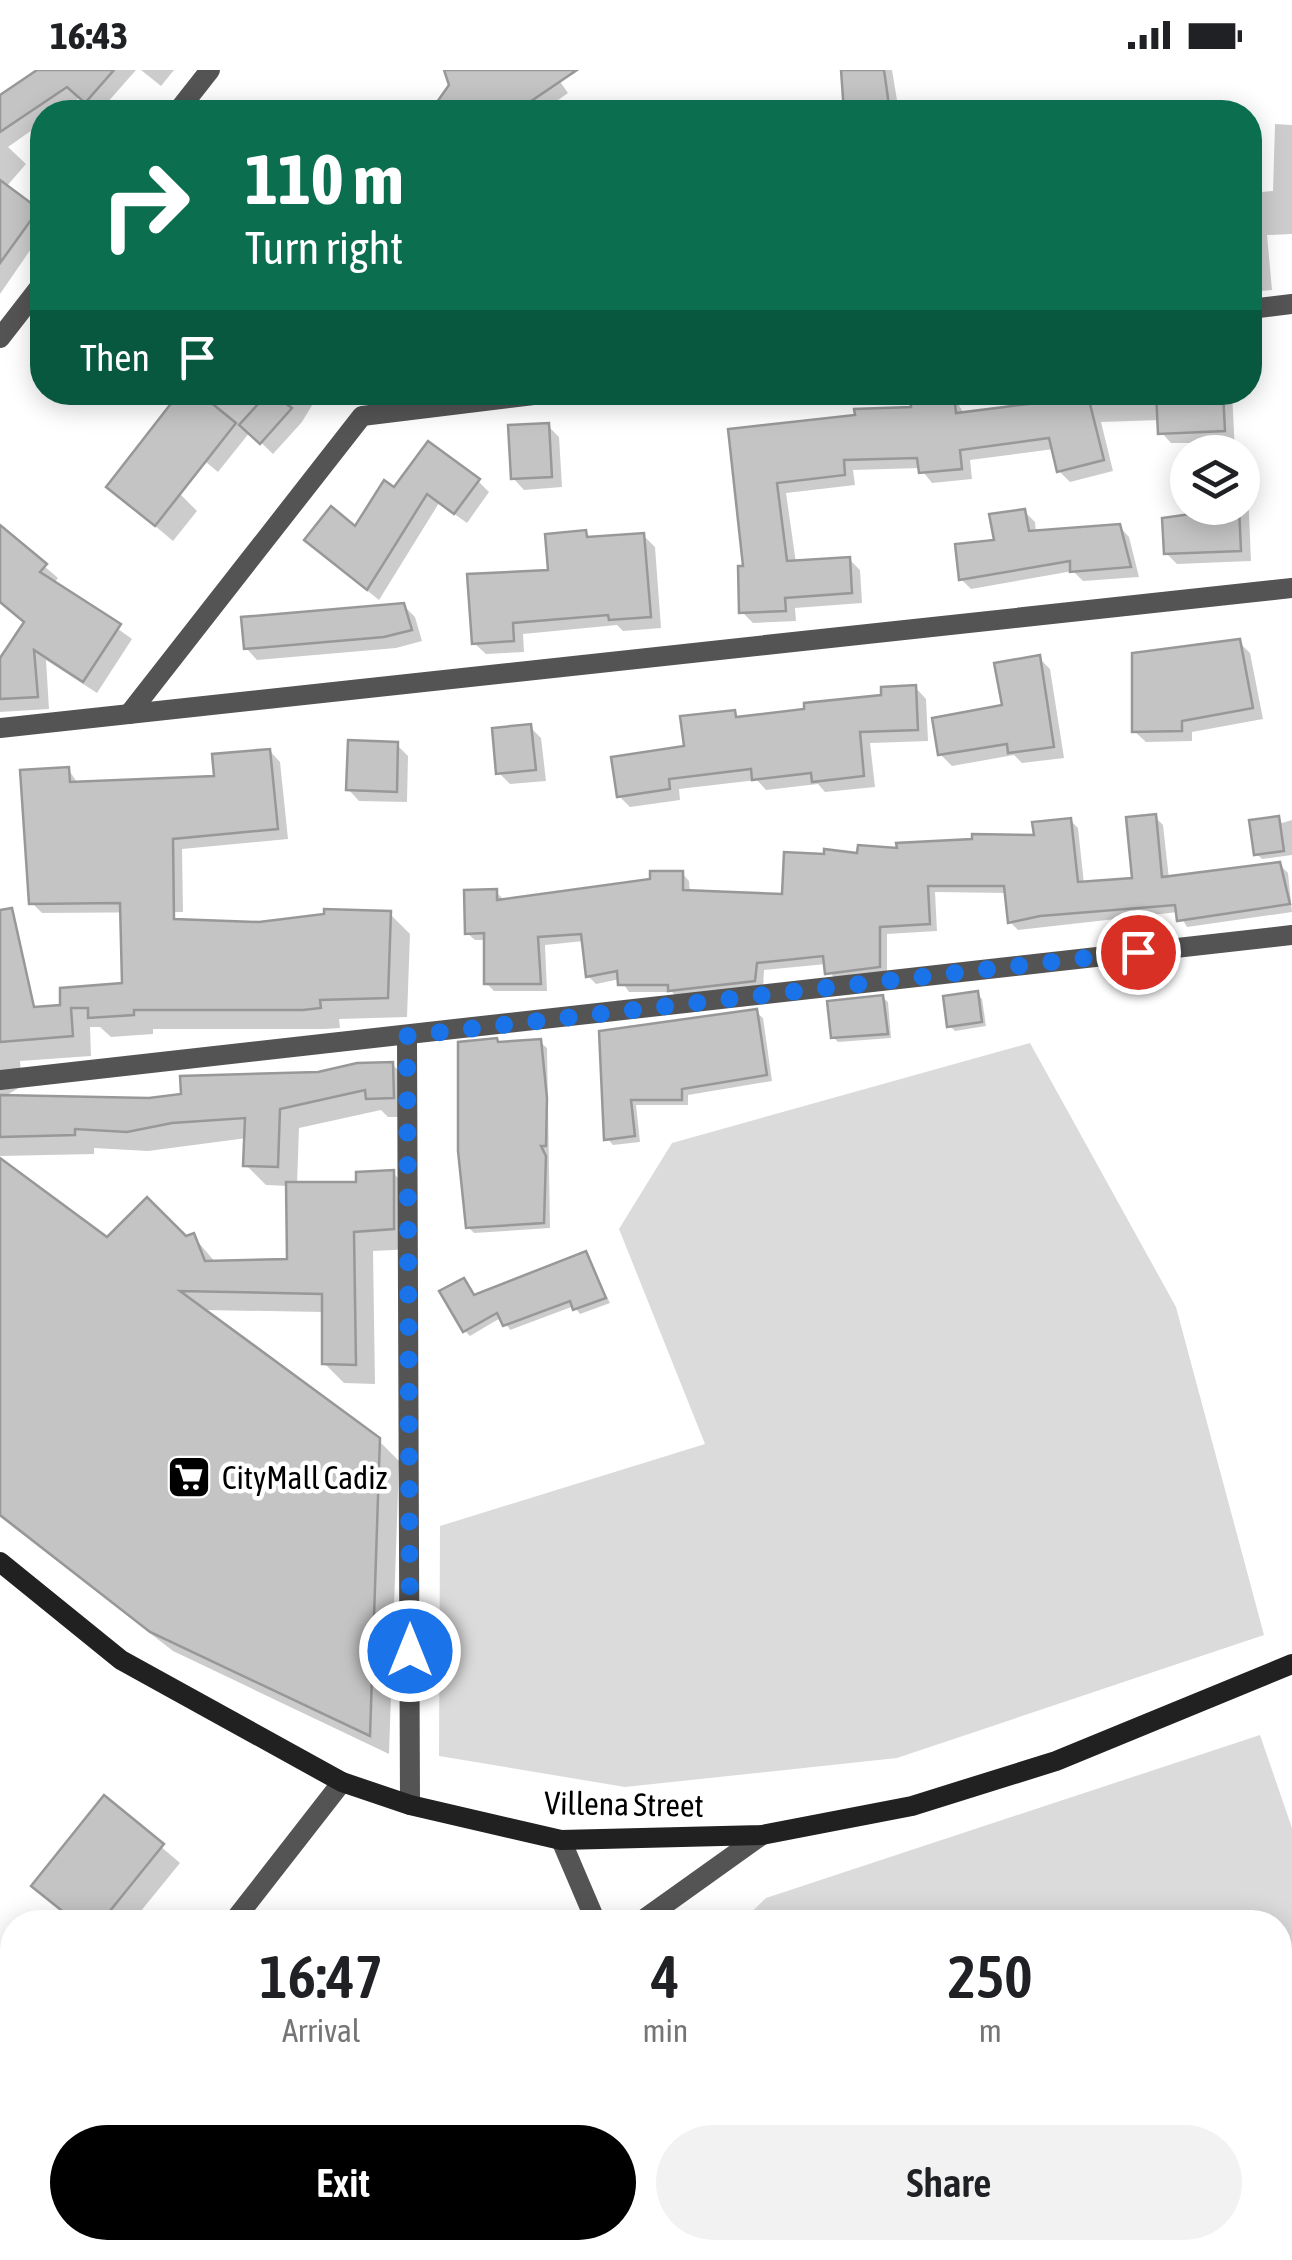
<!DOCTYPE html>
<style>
body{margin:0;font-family:"Asap Condensed",sans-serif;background:#f2f2f2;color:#202124;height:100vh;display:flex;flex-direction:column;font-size:38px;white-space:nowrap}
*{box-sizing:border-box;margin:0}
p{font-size:32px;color:#757577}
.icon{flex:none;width:55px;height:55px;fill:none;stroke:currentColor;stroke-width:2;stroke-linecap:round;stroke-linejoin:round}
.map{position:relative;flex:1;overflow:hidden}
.side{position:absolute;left:0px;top:1840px;width:1292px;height:350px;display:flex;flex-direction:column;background:#fff;border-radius:40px 40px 0 0;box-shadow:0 5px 25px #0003}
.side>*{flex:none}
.hud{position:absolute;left:30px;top:30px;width:1232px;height:305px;border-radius:40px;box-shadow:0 5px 25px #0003;background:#0b6e4f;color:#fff;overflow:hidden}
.buttons{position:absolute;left:1170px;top:365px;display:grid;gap:20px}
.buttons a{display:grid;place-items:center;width:90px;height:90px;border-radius:50%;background:#fff;box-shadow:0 5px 25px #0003;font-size:50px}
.pin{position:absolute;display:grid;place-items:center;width:85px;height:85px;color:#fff;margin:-42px;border:5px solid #fff;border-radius:50%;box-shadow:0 2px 10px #0007}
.me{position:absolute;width:110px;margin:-55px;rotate:0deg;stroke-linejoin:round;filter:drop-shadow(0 0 8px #0008)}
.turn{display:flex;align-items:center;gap:35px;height:210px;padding:0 50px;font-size:45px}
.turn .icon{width:130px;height:130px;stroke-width:2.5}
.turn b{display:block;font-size:70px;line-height:85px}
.then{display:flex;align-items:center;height:95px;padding:0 50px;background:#0003;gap:20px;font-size:38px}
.eta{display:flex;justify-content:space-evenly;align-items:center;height:170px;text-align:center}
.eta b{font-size:60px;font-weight:600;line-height:70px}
.primary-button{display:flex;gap:20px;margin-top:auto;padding:20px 50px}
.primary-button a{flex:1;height:115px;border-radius:60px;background:#000;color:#fff;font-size:40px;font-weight:600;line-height:115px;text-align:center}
.primary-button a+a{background:#f2f2f2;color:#202124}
.status{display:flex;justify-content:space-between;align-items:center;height:70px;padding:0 50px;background:#fff;direction:ltr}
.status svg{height:28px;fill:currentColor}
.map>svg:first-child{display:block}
.green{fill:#dbdbdb}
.shadow{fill:#0003}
.building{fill:#c4c4c4;stroke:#989898;stroke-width:2.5}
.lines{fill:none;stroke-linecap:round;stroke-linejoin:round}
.minor{stroke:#545454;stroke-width:20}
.tertiary{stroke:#545454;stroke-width:20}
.secondary{stroke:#212121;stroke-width:20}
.route{stroke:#1a73e8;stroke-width:18;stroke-dasharray:0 32.4}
.labels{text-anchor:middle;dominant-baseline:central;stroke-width:9;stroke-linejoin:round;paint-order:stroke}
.poi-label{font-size:32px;fill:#000;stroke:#fff;text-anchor:start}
.street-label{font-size:32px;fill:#000;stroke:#fff}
</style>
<div class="status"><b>16:43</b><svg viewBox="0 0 49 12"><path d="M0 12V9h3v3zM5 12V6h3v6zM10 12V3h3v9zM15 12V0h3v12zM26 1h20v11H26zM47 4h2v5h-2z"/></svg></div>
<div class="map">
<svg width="1292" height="2190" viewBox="0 0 1292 2190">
<rect width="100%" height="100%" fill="#fff"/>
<g class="green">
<polygon points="1030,973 1176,1237 1264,1565 897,1688 625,1717 439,1686 440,1456 705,1374 619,1159 672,1073"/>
<polygon points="1260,1665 1292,1758 1292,2190 752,2190 748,2178 1280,2178 1280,1852 741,1852 766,1828"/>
</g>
<g class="shadow">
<polygon points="40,0 136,0 99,42 81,27 58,42 42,42 42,53 8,77 26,94 6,117 42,146 42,163 0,224 0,54"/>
<polygon points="141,0 174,0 161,16"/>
<polygon points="446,0 552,0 568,23 541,42 436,42 452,15"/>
<polygon points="841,0 892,0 899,42 846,42"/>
<polygon points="1134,38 1139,42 1077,42"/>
<polygon points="1275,54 1292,55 1292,164 1267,165 1272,220 1250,222 1250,123 1273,121"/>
<polygon points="184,322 320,322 302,352 273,384 250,362 218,402 172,364"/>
<polygon points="1047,322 1232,322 1235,382 1191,382 1191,373 1171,373 1161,362 1160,350 1101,352 1113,401 1070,412 1059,401 1054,379 970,390 972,409 932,413 920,398 853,400 855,415 786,423 796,493 849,489 860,500 862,533 795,538 796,551 753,553 742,542 746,498 730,362 914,340 953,326 965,345 1048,334"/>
<polygon points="548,356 559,367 562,417 524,420 513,408"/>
<polygon points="478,411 489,422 467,453 439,433 379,530 318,481 356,460 395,420"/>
<polygon points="1242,414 1248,420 1251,491 1177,494 1166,483 1194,447 1193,438 1242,438"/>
<polygon points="109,417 180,424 197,441 173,471"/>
<polygon points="1025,442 1035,452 1036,463 1119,456 1129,467 1139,507 1083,511 1073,501 971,519 961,509"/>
<polygon points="0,458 58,508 54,513 132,569 97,623 46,590 49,639 0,642 0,591 26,553 0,531"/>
<polygon points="586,463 592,469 643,465 655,477 661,558 623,561 617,555 523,564 524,582 486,584 474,573 551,502"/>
<polygon points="403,535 415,547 422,571 396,578 257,590 246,578"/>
<polygon points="1239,572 1250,583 1263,649 1192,662 1192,671 1146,672 1134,661"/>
<polygon points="1039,588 1050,599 1064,688 1022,693 1014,685 952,696 940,684 1005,637"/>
<polygon points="915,617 926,629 928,671 870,673 875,717 825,722 818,714 766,720 757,710 679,719 680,730 630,737 619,726 734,642 740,649 884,627"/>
<polygon points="530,657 541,668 546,711 510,714 499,703"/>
<polygon points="397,675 408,686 407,732 359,731 348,719"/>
<polygon points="270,681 280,692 288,769 182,779 183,842 42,843 31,832 68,699 79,715 217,709"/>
<polygon points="1155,747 1163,755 1169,809 1280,795 1288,803 1292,842 1187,857 1178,842 1018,860 1010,852 1007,823 935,822 937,861 887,864 887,905 835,910 826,894 764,900 763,919 678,928 672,922 629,922 620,909 596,914 588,906 584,871 545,875 547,921 494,921 486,913 487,870 475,870 467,863 496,822 504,830 653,811 682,803 689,811 690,823 784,827 859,786 1036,767 1070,750 1078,758 1084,814 1135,810"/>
<polygon points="1278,748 1282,753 1292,750 1292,785 1262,789 1257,784"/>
<polygon points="390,844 410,864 407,947 339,949 340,958 324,959 153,959 153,964 111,967 100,957 90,957 91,986 20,991 22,1016 2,1028 149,1031 392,994 412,1014 412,1047 388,1047 381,1040 299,1058 297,1115 359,1115 393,1103 413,1123 413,1179 373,1181 375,1314 344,1313 324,1293 324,1242 202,1240 378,1370 399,1391 389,1684 173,1581 0,1447 0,1091 107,1170 193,1166 216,1193 289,1192 289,1116 266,1115 246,1095 247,1068 148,1081 94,1078 94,1084 0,1086 0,901 17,946 63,937 124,915 259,854"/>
<polygon points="977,924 982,929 986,956 955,961 950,956"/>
<polygon points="882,927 888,932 891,968 838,972 833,967"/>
<polygon points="756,942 763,948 772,1011 688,1025 688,1035 636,1035 640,1072 613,1075 607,1068 627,956"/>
<polygon points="540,972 547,978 550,1158 474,1163 468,1157"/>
<polygon points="587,1187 610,1233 580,1244 574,1236 510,1260 502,1247 470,1266 465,1261 475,1228"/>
<polygon points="105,1729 180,1793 132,1852 76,1852 35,1816"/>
<polygon points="0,1989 12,1999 12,2062 8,2058 0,2069"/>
</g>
<g class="building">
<polygon points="37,0 114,0 85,33 67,17 0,62 0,25"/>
<polygon points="444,0 577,0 515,42 430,42 449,15"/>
<polygon points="841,0 884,0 890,42 844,42"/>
<polygon points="0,110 39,139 0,193"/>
<polygon points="180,322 198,322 236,353 155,456 106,417"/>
<polygon points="269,322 292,338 260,374 239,355"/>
<polygon points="1045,322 1087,322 1104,390 1057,402 1049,368 960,380 962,399 919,403 917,388 844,390 845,405 777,413 787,491 850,487 852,523 785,528 786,541 739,543 738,496 743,496 728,359 855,345 854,339 911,337 910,329 954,324 956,343 1045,332"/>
<polygon points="1156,322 1223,322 1225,361 1158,364"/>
<polygon points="549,353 552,407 511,409 508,355"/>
<polygon points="428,371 480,409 454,444 427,424 367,520 304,470 331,436 355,456 384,410 394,417"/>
<polygon points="1191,438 1239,438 1241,481 1164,484 1162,448 1191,444"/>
<polygon points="1025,439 1029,461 1120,454 1131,497 1070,502 1070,491 959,510 955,474 994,470 989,444"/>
<polygon points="0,455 47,494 40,502 121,554 83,612 34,580 38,627 0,629 0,588 24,552 0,532"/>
<polygon points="586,460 587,467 644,463 651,547 609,550 608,545 513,553 514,571 472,574 467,504 548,500 545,464"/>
<polygon points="404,533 412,560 384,567 244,579 241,547"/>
<polygon points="1240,569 1253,638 1182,651 1182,661 1132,662 1132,583"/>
<polygon points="1040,585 1054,677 1008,683 1007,674 938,685 932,648 1002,635 994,593"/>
<polygon points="916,615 918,660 860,662 864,706 812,712 811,703 752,710 751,699 669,709 670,719 617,727 611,687 684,676 680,646 735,640 736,647 804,639 804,633 881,625 881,617"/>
<polygon points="531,654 536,700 496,704 492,658"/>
<polygon points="348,670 398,672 397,722 346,720"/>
<polygon points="270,679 278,759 173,769 174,849 259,852 324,844 324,839 391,841 388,928 320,930 321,938 303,940 134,940 134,945 88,948 88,938 71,938 73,966 0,972 0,840 12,838 34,937 60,935 60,918 122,913 120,833 29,834 20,700 69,697 70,712 214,706 212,684"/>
<polygon points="1156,744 1162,807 1280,792 1290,834 1177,851 1175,835 1040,846 1008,853 1004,816 928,816 930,854 880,857 880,897 825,904 823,886 757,893 755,911 668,921 668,915 618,915 617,901 586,907 581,864 538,867 541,914 484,914 484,863 465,864 464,820 497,819 497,830 650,809 650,801 683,801 683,820 782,824 784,782 824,784 824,779 857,783 858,775 897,778 896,773 972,769 972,764 1034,765 1032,752 1071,748 1078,812 1132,808 1126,747"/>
<polygon points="1279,746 1284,781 1254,785 1249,750"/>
<polygon points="978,921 982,952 947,957 943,926"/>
<polygon points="883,925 888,964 831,968 827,931"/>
<polygon points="757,939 767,1005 682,1019 682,1030 631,1030 635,1066 604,1070 599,961"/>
<polygon points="497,968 498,972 541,969 547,1028 546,1076 541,1076 546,1086 544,1153 466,1158 458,1081 458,972"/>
<polygon points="393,992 394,1028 366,1029 365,1020 280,1039 278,1097 243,1096 245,1048 172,1053 127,1062 75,1059 75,1065 0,1067 0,1025 149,1028 181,1024 180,1006 318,1002 357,993"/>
<polygon points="0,1088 107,1167 147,1127 186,1166 194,1163 205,1191 287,1189 286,1112 356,1112 356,1102 394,1100 394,1159 354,1162 356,1295 322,1294 322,1224 180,1221 380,1368 370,1666 150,1562 0,1445"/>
<polygon points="586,1181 606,1228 573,1240 570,1231 503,1256 497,1243 463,1262 439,1221 464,1208 474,1225"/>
<polygon points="104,1725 164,1774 101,1852 76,1852 31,1816"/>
</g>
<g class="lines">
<g class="minor">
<polyline points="177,42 210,0"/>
<polyline points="1250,239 1292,234"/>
<polyline points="0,268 42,214"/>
<polyline points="129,644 362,346 558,322"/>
<polyline points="0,658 1292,518"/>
<polyline points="407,966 410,1735"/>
<polyline points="0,1010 1292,865"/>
<polyline points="233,1852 342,1712"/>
<polyline points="0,1906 12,1916"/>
<polyline points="0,2144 12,2129"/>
<polyline points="321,2178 336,2190"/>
<polyline points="633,2178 637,2190"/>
</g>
<g class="tertiary">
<polyline points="561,1770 596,1852"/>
<polyline points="640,1852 762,1765"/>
<polyline points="364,2190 374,2178"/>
</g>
<polyline class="secondary" points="0,1492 121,1590 342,1712 410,1735 561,1770 762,1765 912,1736 1056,1691 1292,1594"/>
</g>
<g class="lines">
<polyline class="route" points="410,1581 407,966 1138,882"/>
</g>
<defs>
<g id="supermarket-square" transform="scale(2.25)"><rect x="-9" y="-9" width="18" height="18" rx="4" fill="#000" stroke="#fff"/><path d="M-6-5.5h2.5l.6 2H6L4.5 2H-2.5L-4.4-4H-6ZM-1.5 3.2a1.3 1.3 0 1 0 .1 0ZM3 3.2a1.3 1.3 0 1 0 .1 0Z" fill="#fff"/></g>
</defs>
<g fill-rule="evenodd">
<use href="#supermarket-square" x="189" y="1407"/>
</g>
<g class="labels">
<g class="poi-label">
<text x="222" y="1407">CityMall Cadiz</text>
</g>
<g class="street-label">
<text transform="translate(624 1734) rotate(1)">Villena Street</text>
</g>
</g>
</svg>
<div class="buttons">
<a><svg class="icon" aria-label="layers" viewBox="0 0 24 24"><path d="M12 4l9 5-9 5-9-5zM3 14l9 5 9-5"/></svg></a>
</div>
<div class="pin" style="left:1138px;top:882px;background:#d93025"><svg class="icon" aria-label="arrive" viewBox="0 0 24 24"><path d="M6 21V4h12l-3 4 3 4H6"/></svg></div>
<svg class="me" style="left:410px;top:1581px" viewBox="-20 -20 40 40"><circle r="17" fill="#1a73e8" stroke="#fff" stroke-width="3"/><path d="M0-11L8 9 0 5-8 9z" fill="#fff"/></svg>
<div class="hud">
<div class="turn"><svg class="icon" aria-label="right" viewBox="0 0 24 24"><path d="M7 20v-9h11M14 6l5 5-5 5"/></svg><div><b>110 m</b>Turn right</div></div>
<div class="then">Then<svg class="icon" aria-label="arrive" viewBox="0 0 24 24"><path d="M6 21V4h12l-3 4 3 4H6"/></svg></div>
</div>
<section class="side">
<div class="eta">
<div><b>16:47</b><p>Arrival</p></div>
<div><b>4</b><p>min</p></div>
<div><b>250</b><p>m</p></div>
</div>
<div class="primary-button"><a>Exit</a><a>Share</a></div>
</section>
</div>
